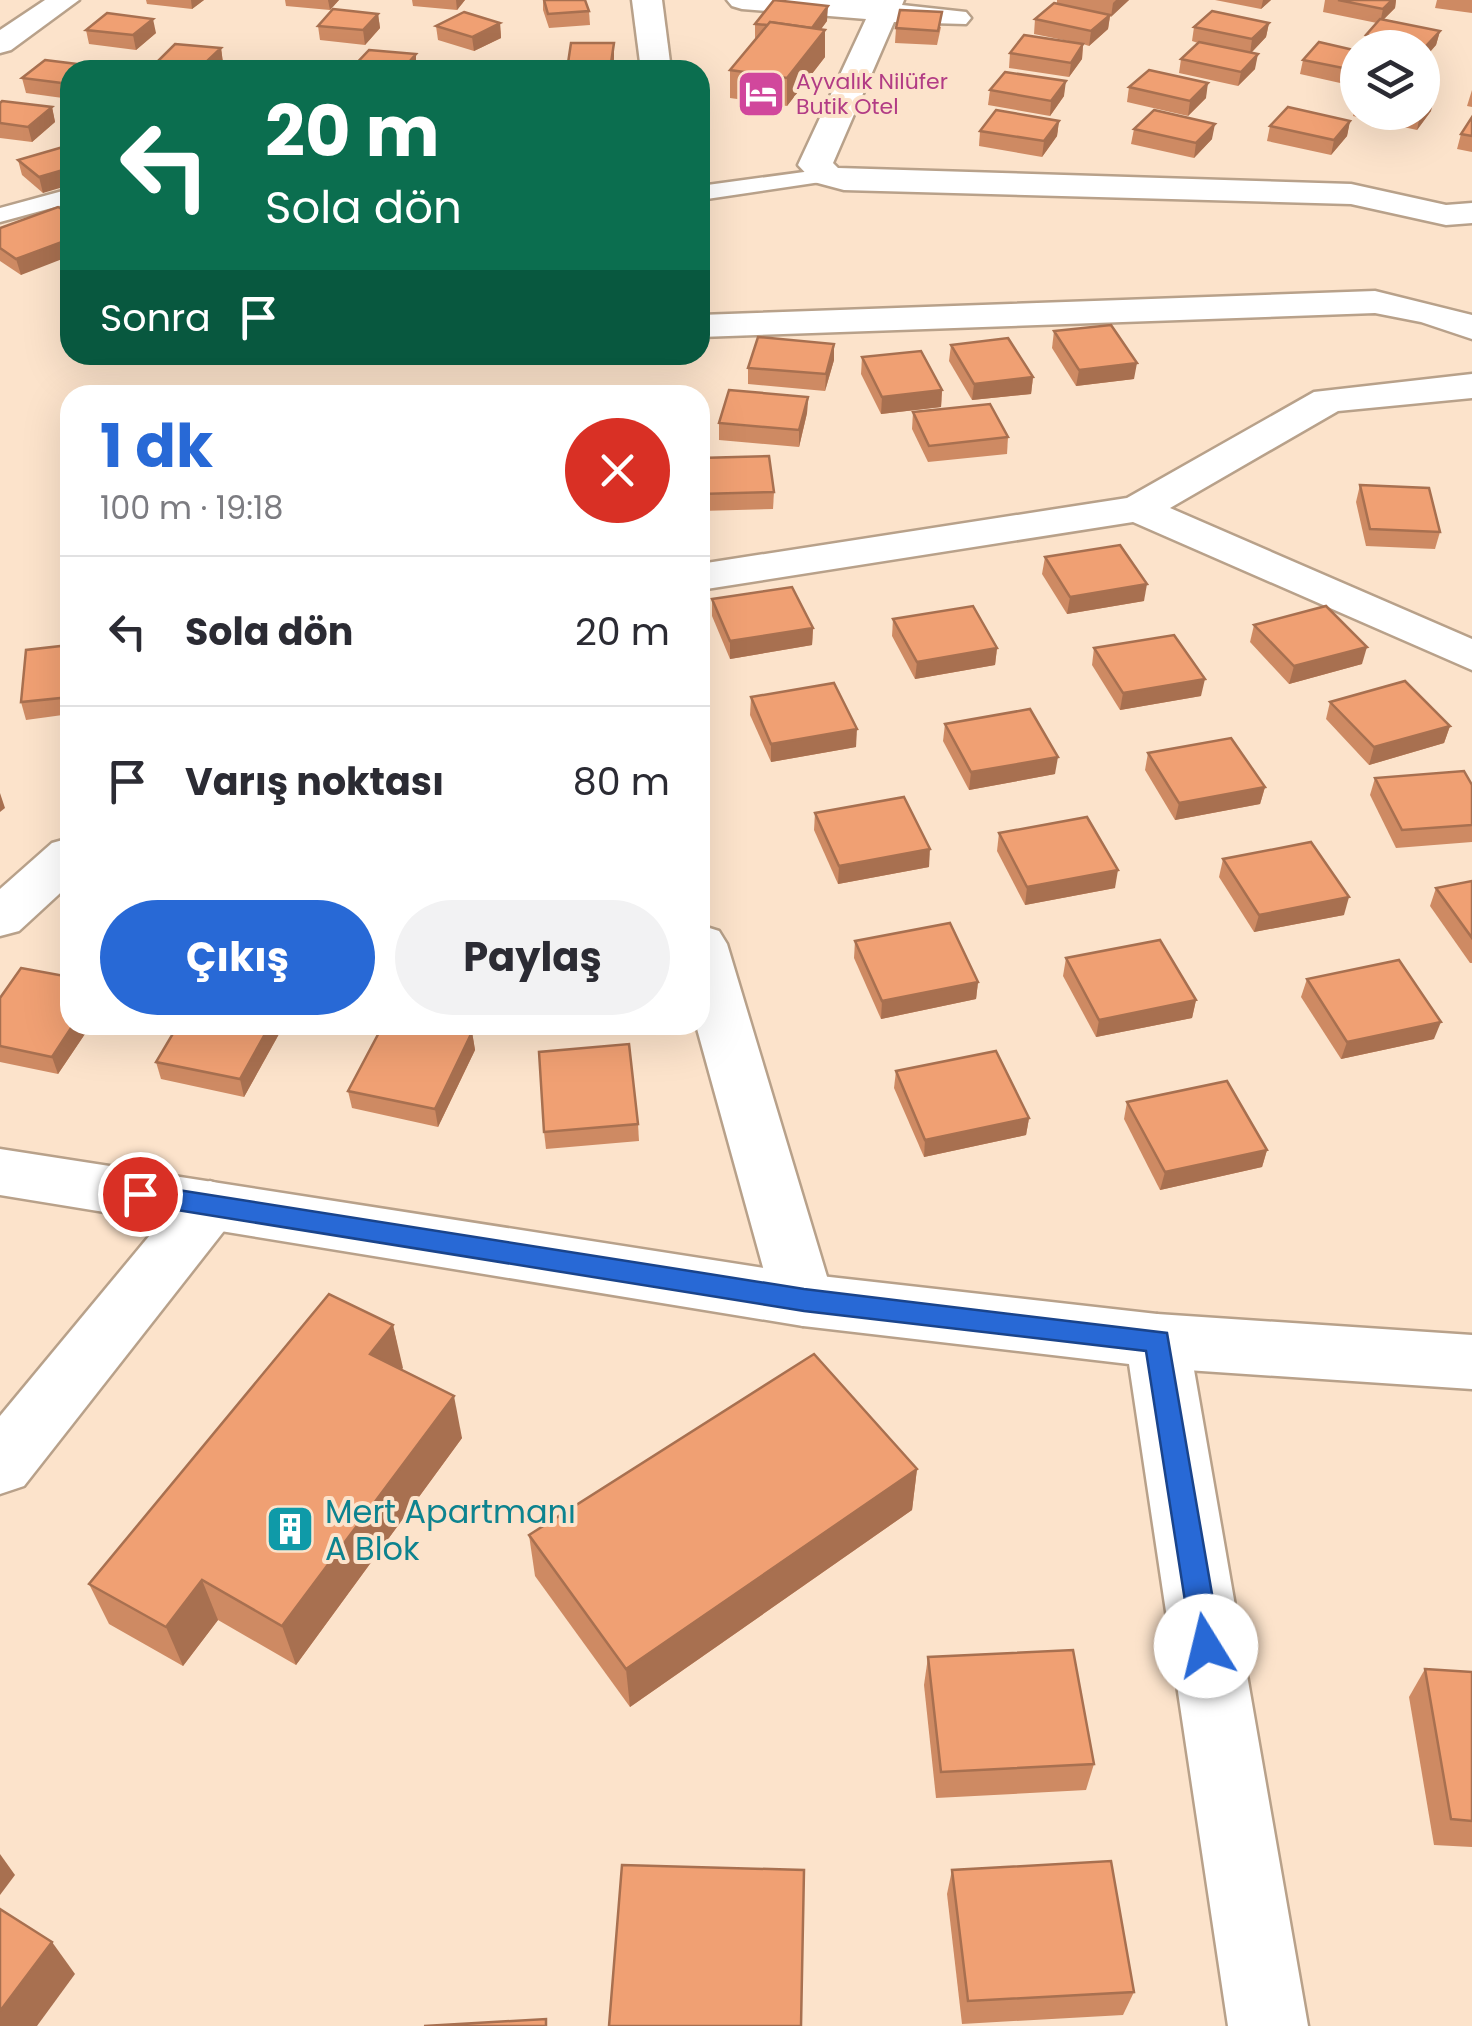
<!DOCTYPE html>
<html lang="tr">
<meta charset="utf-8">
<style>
body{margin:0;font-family:Poppins,sans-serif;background:#f2f2f3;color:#2b2b33;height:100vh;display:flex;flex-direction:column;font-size:38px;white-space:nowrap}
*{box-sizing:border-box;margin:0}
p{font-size:32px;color:#7c7c81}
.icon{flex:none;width:55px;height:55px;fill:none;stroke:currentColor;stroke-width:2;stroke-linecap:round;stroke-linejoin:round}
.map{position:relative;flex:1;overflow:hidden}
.panel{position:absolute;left:60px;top:385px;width:650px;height:650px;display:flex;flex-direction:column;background:#fff;border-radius:30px;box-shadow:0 10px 40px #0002}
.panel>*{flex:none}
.top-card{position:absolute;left:60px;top:60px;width:650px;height:305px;border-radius:30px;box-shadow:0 10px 40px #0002;background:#0b6e4f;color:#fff;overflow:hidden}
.controls{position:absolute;left:1340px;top:30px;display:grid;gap:20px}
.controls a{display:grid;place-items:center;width:100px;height:100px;border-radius:50%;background:#fff;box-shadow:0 10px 40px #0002;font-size:50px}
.pin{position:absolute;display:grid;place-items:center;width:85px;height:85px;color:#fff;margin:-42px;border:5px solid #fff;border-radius:50%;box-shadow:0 2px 10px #0007}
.me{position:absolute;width:110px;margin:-55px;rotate:351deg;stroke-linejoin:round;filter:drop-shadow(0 0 8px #0008)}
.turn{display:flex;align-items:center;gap:35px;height:210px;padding:0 40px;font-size:45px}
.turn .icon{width:130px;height:130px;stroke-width:2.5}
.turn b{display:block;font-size:70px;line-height:85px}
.then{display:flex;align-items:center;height:95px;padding:0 40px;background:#0003;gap:20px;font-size:38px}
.round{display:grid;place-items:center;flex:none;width:105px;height:105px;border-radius:52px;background:#f2f2f3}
.summary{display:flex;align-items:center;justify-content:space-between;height:170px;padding:0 40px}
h1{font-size:60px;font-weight:700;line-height:75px;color:#2869d6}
.button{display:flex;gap:20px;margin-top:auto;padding:20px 40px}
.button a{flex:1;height:115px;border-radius:60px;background:#2869d6;color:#fff;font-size:40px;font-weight:700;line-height:115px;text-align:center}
.button a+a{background:#f2f2f3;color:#2b2b33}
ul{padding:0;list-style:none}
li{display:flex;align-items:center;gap:30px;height:150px;padding:0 40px;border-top:2px solid #e1e1e2}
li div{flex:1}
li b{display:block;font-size:38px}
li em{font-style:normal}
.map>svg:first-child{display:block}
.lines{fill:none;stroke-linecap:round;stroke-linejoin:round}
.lane-casing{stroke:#b8a18a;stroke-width:5}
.street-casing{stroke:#b8a18a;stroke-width:5}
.secondary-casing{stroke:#b8a18a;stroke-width:5}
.primary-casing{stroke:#b8a18a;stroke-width:5}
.lane{fill:#fff;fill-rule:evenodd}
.street{fill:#fff;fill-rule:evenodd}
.secondary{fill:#fff;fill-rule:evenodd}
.primary{fill:#fff;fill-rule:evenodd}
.wall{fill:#ce8a63}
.shaded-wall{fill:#a87050}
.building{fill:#f0a073;stroke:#a87050;stroke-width:2.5}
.route{fill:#2869d6;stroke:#1a448b;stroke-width:2.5}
.labels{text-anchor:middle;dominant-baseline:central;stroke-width:8;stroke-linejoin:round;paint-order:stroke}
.far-hotel-label{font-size:22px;fill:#b23c85;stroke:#fce3cb;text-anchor:start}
.near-culture-label{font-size:32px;fill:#0d838f;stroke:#fce3cb;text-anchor:start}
</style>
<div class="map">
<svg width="1472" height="2026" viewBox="0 0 1472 2026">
<rect width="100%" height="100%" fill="#fce3cb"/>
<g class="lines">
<g class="lane-casing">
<g id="lane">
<polygon points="826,169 837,175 834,180 700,200 700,186"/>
<polygon points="70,189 70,203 0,222 0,208"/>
</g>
</g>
<g class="street-casing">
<g id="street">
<polygon points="632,0 662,0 671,70 641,70"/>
<polygon points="727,0 904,0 902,5 966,12 971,18 966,24 894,22 833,163 838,168 1351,184 1446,205 1472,203 1472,223 1446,225 1351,204 844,190 814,182 798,165 866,19 742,9 732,6"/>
<polygon points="1375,291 1472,315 1472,339 1421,322 1375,313 700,337 700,315"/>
<polygon points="1472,374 1472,398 1338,411 1170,508 1472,639 1472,670 1133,522 700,590 700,564 1127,498 1314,392"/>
<polygon points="70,838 70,884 19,931 0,936 0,889 52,843"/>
<polygon points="700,925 719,931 727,944 834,1300 825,1318 803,1326 781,1318 772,1300 696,1025 700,1025"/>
<polygon points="210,1181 231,1188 240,1205 231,1222 24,1486 0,1494 0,1416 189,1188"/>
<polygon points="1157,1314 1472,1335 1472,1389 1157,1368 1135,1360 1125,1341 1135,1322"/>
</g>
</g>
<g class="secondary-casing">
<polygon id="secondary" points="0,1149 803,1274 1157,1314 1179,1322 1189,1341 1308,2026 1228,2026 1129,1364 803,1326 0,1195"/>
</g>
<g class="primary-casing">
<polygon id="primary" points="45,0 79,0 11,50 0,53 0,30"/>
</g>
<use href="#lane" class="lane"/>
<use href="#street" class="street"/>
<use href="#secondary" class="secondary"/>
<use href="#primary" class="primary"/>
</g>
<g class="wall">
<polygon points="146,0 204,0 192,9 147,4"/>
<polygon points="285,0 339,0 330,10 286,6"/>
<polygon points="412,0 465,0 457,10 413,6"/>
<polygon points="543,0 585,0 589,11 590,25 549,28 543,10"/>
<polygon points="1057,0 1129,0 1110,17 1108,29 1089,46 1083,44 1082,59 1069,77 1009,68 1010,53 1083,44 1034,34 1035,19 1057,4"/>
<polygon points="1215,0 1271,0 1261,9"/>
<polygon points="1325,0 1396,0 1395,8 1384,19 1440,31 1436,45 1422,61 1422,48 1363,48 1366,35 1377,23 1323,12"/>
<polygon points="1437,0 1472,0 1472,13 1435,8"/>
<polygon points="378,14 380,28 365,45 320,40 318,26"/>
<polygon points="827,21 821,29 825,57 787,106 730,98 730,70 757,38 755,38 755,24"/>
<polygon points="500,23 501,38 474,51 438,40 436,26"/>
<polygon points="1269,23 1266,37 1251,53 1255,69 1238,86 1179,73 1181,59 1198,43 1192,41 1194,27"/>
<polygon points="941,27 937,45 895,43 896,28"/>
<polygon points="86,30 156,33 136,50 89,44"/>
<polygon points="221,48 223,63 216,70 159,70 158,61"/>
<polygon points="1358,51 1358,87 1300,74 1303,60"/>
<polygon points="614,58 613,70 568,70 568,63"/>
<polygon points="45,60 93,66 94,70 70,70 70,99 26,93 22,78"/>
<polygon points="1129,87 1206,98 1188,116 1127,102"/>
<polygon points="990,90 1064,96 1050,116 988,105"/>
<polygon points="1472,90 1472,107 1467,106"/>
<polygon points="1358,100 1358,112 1431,111 1417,130 1353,116"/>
<polygon points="0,103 52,107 55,122 32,142 0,138"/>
<polygon points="1472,117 1472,152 1457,149 1461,134"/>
<polygon points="1059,121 1057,136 1042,157 979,146 980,131"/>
<polygon points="1350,121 1347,136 1331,155 1267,141 1270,126"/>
<polygon points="1134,129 1212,139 1194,158 1131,144"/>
<polygon points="70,145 43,193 22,175 18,160"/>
<polygon points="70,214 21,275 0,261 0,228"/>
<polygon points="1054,331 1134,379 1076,386 1052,348"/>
<polygon points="834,344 834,360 825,391 748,384 748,368"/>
<polygon points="951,345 1033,377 1031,394 972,400 949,361"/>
<polygon points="862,357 942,390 941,407 881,414 861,374"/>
<polygon points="808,397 807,413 799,447 719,440 719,423"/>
<polygon points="913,412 1008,437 1007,454 928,462 912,429"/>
<polygon points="700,458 774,492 773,509 700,511"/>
<polygon points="1360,485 1440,532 1435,549 1366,546 1356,502"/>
<polygon points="1045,557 1144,601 1067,614 1042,574"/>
<polygon points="712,599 813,628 812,645 730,659 712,616"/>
<polygon points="893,619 997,648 995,665 915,679 892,636"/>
<polygon points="1254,625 1362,664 1289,684 1250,642"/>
<polygon points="70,645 70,714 26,720 21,702"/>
<polygon points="1094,648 1201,696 1120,710 1092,665"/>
<polygon points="751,697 856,747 771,762 750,715"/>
<polygon points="1330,702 1450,726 1444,743 1369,765 1326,719"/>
<polygon points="945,724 1055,774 969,790 943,741"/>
<polygon points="1148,753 1265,787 1260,804 1175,820 1145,770"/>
<polygon points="1375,778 1472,785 1472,842 1396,848 1370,795"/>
<polygon points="815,813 929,867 838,884 814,830"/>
<polygon points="999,833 1115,888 1025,905 997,851"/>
<polygon points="1223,859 1344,915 1254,932 1219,877"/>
<polygon points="1472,881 1472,963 1470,963 1430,906 1436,888"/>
<polygon points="855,941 978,982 976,999 881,1019 854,958"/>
<polygon points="1066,958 1196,1000 1192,1018 1096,1037 1063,976"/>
<polygon points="1307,979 1434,1039 1341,1059 1301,997"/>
<polygon points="0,998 70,1025 91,1025 58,1074 0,1062"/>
<polygon points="178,1025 284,1025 244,1097 161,1079 156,1062"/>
<polygon points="472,1032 475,1050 438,1127 352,1108 348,1091"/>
<polygon points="896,1071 1029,1118 1026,1135 924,1157 894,1088"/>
<polygon points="1127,1102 1267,1150 1262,1167 1160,1190 1124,1119"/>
<polygon points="638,1124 639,1141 546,1149 544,1132"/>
<polygon points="393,1325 402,1369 462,1438 296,1665 218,1620 183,1666 109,1624 89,1584"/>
<polygon points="917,1469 912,1510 630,1707 535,1576 529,1535"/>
<polygon points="928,1657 1094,1764 1086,1790 936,1798 924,1685"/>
<polygon points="1425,1669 1472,1672 1472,1847 1434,1845 1409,1697"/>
<polygon points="952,1870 1134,1992 1123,2015 962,2024 947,1894"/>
</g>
<g class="shaded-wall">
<polygon points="191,0 204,0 192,9"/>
<polygon points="328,0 339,0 330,10"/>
<polygon points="456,0 465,0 457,10"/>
<polygon points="1116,0 1129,0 1111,17 1113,3"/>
<polygon points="1263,0 1271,0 1261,9"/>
<polygon points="1392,0 1396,0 1395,8 1380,23 1383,9"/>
<polygon points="828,6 827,21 810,44 811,30"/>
<polygon points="378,14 380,28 365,45 363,30"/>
<polygon points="1110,15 1108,29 1089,46 1091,31"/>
<polygon points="153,19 156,33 136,50 133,35"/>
<polygon points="500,23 501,38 474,51 472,37"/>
<polygon points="1269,23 1266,37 1250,54 1252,39"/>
<polygon points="825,30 825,57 787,106 787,78"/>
<polygon points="1440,31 1436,45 1422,61 1425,47"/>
<polygon points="614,43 614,58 613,70 611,70"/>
<polygon points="1083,44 1082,59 1069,77 1071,63"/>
<polygon points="221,48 223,63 216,70 204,70 203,65"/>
<polygon points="416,54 416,70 402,70"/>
<polygon points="1258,54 1255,69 1238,86 1241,72"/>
<polygon points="1066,81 1064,96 1050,116 1051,101"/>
<polygon points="1208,83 1206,98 1188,116 1190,101"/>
<polygon points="1435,96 1431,111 1417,130 1420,115"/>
<polygon points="52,107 55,122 32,142 28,127"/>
<polygon points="1059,121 1057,136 1042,157 1044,141"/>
<polygon points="1350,121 1347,136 1331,155 1334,140"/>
<polygon points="1215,124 1212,139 1194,158 1196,143"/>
<polygon points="70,168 70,185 43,193 39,177"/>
<polygon points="70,239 70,256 21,275 16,259"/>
<polygon points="834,344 834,360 825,391 826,374"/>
<polygon points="1137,363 1134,379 1076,386 1079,370"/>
<polygon points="1033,377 1031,394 972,400 974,384"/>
<polygon points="942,390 941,407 881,414 882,397"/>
<polygon points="808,397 807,413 799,447 799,430"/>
<polygon points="1147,584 1144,601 1067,614 1070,597"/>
<polygon points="813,628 812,645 730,659 730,641"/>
<polygon points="1367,647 1362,664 1289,684 1294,666"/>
<polygon points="997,648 995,665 915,679 917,662"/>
<polygon points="1205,679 1201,696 1120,710 1123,693"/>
<polygon points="1450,726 1444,743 1369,765 1374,747"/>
<polygon points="857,729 856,747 771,762 771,744"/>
<polygon points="1058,757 1055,774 969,790 971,772"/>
<polygon points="1265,787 1260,804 1175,820 1179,803"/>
<polygon points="0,793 5,808 0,812"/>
<polygon points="930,849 929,867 838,884 839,866"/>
<polygon points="1118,870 1115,888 1025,905 1027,887"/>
<polygon points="1349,897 1344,915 1254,932 1259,915"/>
<polygon points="978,982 976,999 881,1019 882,1001"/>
<polygon points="1196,1000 1192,1018 1096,1037 1099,1020"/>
<polygon points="1441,1022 1434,1039 1341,1059 1347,1042"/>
<polygon points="73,1025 91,1025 58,1074 52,1057"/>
<polygon points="270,1025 284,1025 244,1097 240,1079"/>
<polygon points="472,1032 475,1050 438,1127 435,1109"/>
<polygon points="1029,1118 1026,1135 924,1157 925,1140"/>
<polygon points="1267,1150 1262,1167 1160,1190 1165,1172"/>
<polygon points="393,1325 403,1368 380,1396 370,1354"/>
<polygon points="454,1396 462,1438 296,1665 282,1626"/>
<polygon points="917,1469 912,1510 630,1707 626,1669"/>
<polygon points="202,1580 218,1620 183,1666 166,1627"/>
<polygon points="0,1854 15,1875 0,1895"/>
<polygon points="52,1942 75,1974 37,2026 0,2026 0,2011"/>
</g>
<g class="building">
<polygon points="544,0 585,0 589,11 548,14"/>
<polygon points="774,0 828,6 812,28 770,22 768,25 755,24"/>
<polygon points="1338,0 1392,0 1383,9"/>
<polygon points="1054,3 1110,15 1091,31 1035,19"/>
<polygon points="333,9 378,14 363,30 318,26"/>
<polygon points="900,10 942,12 938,31 896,28"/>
<polygon points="1212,11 1269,23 1252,39 1194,27"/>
<polygon points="464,12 500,23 472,37 436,26"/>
<polygon points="107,13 153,19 133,35 86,30"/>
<polygon points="1380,19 1440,31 1425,47 1366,35"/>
<polygon points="770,22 825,30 787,78 730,70"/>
<polygon points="1024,35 1083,44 1071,63 1010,53"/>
<polygon points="1199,42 1258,54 1241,72 1181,59"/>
<polygon points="1319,42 1358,51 1358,71 1303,60"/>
<polygon points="571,43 614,43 611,63 568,63"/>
<polygon points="175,44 221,48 203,65 158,61"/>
<polygon points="369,50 416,54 402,70 353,67"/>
<polygon points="45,60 93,66 89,70 70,70 70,84 22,78"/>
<polygon points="1149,70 1208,83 1190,101 1129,87"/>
<polygon points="1005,72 1066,81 1051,101 990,90"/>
<polygon points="1422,94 1435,96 1422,112"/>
<polygon points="2,101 52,107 28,127 0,123 0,103"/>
<polygon points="1288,107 1350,121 1334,140 1270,126"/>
<polygon points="996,110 1059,121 1044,141 980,131"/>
<polygon points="1154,110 1215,124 1196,143 1134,129"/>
<polygon points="1472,117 1472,136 1461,134"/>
<polygon points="70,145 70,168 39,177 18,160"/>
<polygon points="58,207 70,214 70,239 16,259 0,248 0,228"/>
<polygon points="1111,325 1137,363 1079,370 1054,331"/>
<polygon points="758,337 834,344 826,374 748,368"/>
<polygon points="1008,338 1033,377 974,384 951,345"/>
<polygon points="921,351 942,390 882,397 862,357"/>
<polygon points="729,390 808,397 799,430 719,423"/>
<polygon points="990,404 1008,437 929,446 913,412"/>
<polygon points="769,456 774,492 700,494 700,458"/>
<polygon points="1360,485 1429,488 1440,532 1370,529"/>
<polygon points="1120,545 1147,584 1070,597 1045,557"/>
<polygon points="792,587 813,628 730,641 712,599"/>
<polygon points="973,606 997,648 917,662 893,619"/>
<polygon points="1326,606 1367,647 1294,666 1254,625"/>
<polygon points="1174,635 1205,679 1123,693 1094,648"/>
<polygon points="70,645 70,697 21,702 26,650"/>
<polygon points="1405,681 1450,726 1374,747 1330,702"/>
<polygon points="834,683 857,729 771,744 751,697"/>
<polygon points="1030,709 1058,757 971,772 945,724"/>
<polygon points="1231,738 1265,787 1179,803 1148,753"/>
<polygon points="1464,771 1472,785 1472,825 1402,830 1375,778"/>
<polygon points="904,797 930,849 839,866 815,813"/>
<polygon points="1087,817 1118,870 1027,887 999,833"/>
<polygon points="1311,842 1349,897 1259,915 1223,859"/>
<polygon points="1472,881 1472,938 1436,888"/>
<polygon points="950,923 978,982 882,1001 855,941"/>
<polygon points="1160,940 1196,1000 1099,1020 1066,958"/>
<polygon points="1399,960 1441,1022 1347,1042 1307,979"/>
<polygon points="21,968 70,977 70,1025 73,1025 52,1057 0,1046 0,998"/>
<polygon points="178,1025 270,1025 240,1079 156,1062"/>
<polygon points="383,1025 437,1025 472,1032 435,1109 348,1091"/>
<polygon points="629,1044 638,1124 544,1132 539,1052"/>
<polygon points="996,1051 1029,1118 925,1140 896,1071"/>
<polygon points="1227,1081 1267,1150 1165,1172 1127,1102"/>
<polygon points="329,1294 393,1325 370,1354 454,1396 282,1626 202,1580 166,1627 89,1584"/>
<polygon points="814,1354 917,1469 626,1669 529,1535"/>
<polygon points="1073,1650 1094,1764 941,1772 928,1657"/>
<polygon points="1425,1669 1472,1672 1472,1821 1451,1819"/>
<polygon points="1111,1861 1134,1992 968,2001 952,1870"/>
<polygon points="622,1865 804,1870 801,2026 609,2026"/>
<polygon points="0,1909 52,1942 0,2011"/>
<polygon points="546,2019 546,2026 424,2026"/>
</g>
<polygon class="route" points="140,1184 804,1289 1167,1333 1221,1646 1217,1655 1206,1659 1196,1655 1192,1646 1146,1351 804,1311 140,1204 132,1201 128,1194 132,1187"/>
<defs>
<g id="hotel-square" transform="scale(2.5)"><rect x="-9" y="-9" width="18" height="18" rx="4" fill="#d1479c" stroke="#fce3cb"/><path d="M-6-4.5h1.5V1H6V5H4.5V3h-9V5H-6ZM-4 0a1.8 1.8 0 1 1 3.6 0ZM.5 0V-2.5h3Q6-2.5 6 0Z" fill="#fff"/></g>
<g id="building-square" transform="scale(2.5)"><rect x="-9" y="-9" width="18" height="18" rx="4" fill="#0f9aa8" stroke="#fce3cb"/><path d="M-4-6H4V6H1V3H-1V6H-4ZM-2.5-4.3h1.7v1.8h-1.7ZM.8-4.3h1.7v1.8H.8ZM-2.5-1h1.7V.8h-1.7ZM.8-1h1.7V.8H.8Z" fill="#fff"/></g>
</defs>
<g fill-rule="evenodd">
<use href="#hotel-square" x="761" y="94"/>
<use href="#building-square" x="290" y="1529"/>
</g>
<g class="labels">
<g class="far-hotel-label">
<text x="796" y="81">Ayvalık Nilüfer<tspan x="796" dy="25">Butik Otel</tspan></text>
</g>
<g class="near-culture-label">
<text x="325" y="1511">Mert Apartmanı<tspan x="325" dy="37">A Blok</tspan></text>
</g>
</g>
</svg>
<div class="controls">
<a><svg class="icon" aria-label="layers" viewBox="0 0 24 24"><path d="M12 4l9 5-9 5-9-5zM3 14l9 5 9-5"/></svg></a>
</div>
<div class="pin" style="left:140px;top:1194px;background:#d93025"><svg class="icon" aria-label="arrive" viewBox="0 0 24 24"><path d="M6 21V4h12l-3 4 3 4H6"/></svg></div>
<svg class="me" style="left:1206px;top:1646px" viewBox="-20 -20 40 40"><circle r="19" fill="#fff"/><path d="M0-13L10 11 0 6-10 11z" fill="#2869d6"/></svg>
<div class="top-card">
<div class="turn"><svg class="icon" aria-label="left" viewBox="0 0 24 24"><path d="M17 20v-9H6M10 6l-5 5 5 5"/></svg><div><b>20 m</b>Sola dön</div></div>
<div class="then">Sonra<svg class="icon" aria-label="arrive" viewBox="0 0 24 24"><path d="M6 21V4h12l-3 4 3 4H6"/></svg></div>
</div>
<section class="panel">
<div class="summary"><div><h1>1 dk</h1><p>100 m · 19:18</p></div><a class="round" style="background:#d93025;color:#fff"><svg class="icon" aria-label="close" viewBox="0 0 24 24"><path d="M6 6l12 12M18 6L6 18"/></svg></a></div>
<ul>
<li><svg class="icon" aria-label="left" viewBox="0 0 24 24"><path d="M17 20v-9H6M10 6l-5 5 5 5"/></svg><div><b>Sola dön</b></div><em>20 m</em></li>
<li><svg class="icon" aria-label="arrive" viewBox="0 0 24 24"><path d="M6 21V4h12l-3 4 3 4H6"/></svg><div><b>Varış noktası</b></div><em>80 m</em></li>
</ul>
<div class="button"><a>Çıkış</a><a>Paylaş</a></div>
</section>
</div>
